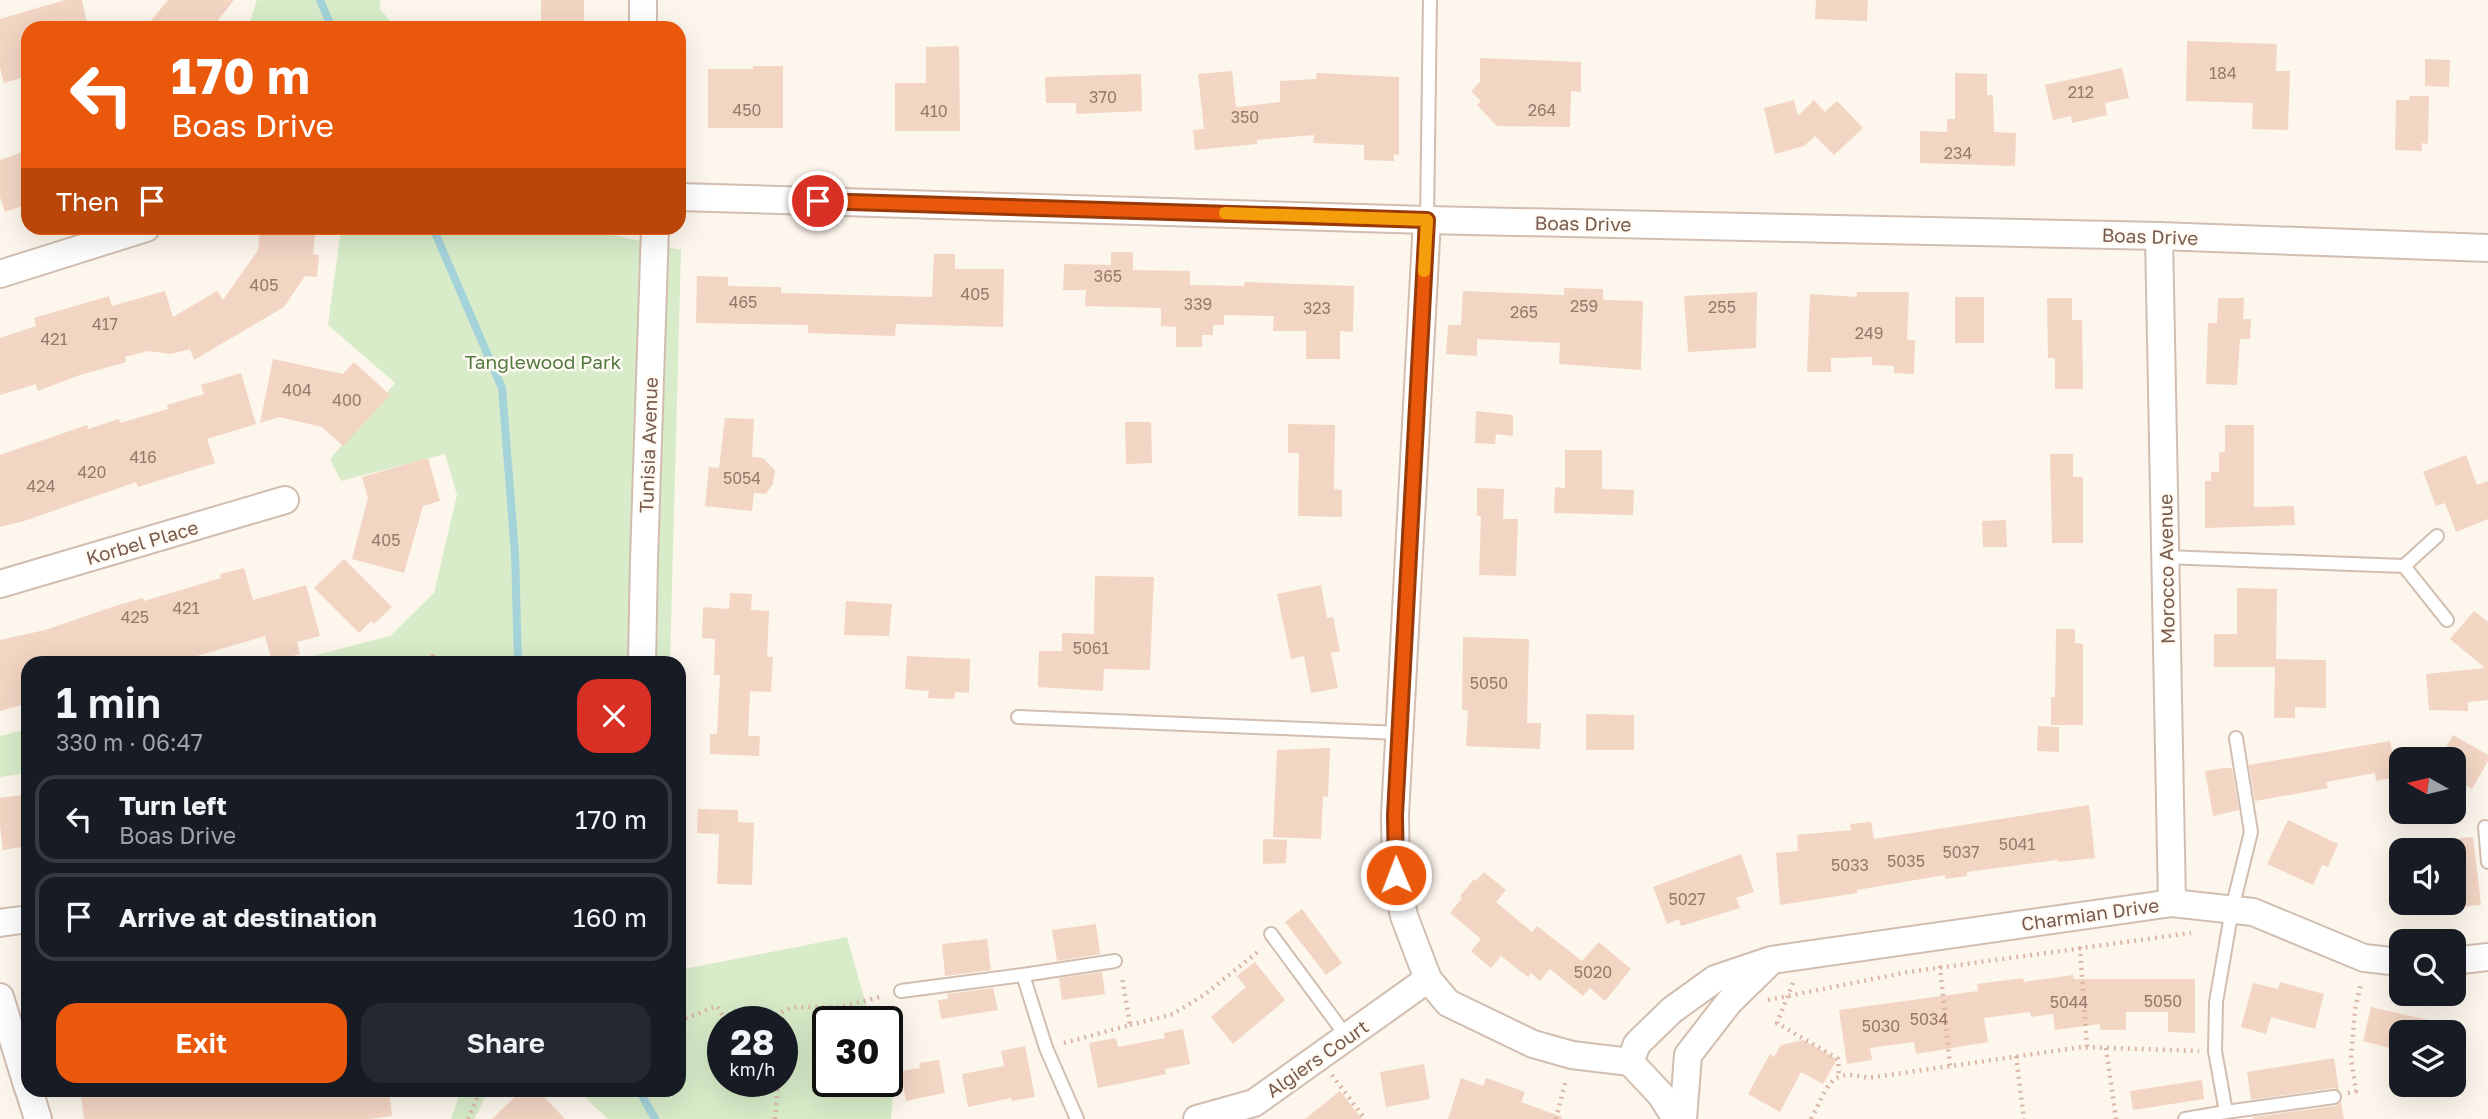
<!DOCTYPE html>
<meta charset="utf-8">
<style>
body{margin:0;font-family:"Golos Text",sans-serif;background:#242831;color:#f1f3f6;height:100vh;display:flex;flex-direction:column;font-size:26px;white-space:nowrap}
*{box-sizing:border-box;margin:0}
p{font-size:23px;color:#9ea1a6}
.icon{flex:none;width:38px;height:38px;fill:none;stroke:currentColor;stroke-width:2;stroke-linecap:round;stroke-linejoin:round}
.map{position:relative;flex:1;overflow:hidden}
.side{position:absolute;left:21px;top:656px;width:665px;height:441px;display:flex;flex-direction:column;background:#171b24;border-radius:21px;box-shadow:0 7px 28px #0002}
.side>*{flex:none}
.hud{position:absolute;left:21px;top:21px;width:665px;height:214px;border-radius:21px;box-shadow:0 7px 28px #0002;background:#ea580c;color:#fff;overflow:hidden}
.needle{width:46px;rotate:278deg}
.buttons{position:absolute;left:2389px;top:747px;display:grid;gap:14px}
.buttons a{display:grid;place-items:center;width:77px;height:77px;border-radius:14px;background:#171b24;box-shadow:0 7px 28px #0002;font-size:35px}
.speed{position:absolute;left:707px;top:1006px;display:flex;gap:14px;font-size:35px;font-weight:700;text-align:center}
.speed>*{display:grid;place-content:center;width:91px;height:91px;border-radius:50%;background:#171b24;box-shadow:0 7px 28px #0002;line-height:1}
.speed small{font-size:18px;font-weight:400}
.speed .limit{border:4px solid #111;border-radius:10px;background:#fff;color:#111}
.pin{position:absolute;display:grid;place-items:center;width:60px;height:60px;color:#fff;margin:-30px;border:4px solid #fff;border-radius:50%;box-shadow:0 2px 7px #0007}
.me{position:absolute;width:77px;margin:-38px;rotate:359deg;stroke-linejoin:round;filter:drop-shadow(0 0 5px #0008)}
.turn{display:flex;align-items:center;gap:24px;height:147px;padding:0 35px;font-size:32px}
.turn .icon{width:91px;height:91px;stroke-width:2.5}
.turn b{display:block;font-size:49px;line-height:60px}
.then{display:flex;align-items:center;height:66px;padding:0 35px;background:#0003;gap:14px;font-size:26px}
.round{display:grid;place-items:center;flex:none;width:74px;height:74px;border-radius:21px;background:#242831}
.overview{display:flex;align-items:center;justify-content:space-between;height:119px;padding:0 35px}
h1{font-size:42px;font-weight:600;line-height:52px}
.action{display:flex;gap:14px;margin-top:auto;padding:14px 35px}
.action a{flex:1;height:80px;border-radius:21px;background:#ea580c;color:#fff;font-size:28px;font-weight:600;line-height:80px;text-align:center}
.action a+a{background:#242831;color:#f1f3f6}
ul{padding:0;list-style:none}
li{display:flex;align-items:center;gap:21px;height:88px;margin:0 14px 10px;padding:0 21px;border:4px solid #363941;border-radius:21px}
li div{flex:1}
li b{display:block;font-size:26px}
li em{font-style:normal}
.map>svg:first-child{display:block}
.green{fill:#d8ecc9;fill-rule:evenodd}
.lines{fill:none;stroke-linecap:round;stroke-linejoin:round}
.stream{stroke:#a5d3da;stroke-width:8}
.building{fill:#f3d5c3}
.service-casing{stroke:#d1beb0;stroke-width:16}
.minor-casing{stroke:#d1beb0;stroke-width:30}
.path{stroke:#d9b8a5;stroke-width:4.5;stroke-dasharray:2 5;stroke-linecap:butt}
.service{stroke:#fff;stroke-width:12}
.minor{stroke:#fff;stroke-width:26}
.route-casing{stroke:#983908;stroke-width:18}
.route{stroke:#ea580c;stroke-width:12}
.slow{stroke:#f59e0b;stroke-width:12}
.labels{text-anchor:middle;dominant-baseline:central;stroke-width:5;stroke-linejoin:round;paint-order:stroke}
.number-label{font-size:16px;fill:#987a6a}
.street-label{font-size:19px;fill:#7a5c4d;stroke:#fffaf3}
.park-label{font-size:19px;fill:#537a41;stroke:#fffaf3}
</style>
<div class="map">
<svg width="2488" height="1119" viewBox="0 0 2488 1119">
<rect width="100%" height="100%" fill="#fdf6ec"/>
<g class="green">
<polygon points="257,0 380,0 380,9 396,28 248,28"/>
<polygon points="341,228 610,228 613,235 681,250 670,663 285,663 390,636 434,593 457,495 445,454 341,481 330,459 395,383 328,325"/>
<polygon points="28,729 28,773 0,777 0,736"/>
<path d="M847,937l24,85h-43v60h59v-5l6,19 -2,23h-283l-31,-29h102v-120zM782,1022v60h-59v-60z"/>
<polygon points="461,1090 489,1090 474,1119 451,1119"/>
</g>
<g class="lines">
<g class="stream">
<polyline points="320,0 332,28"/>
<polyline points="433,228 502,388 515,553 518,663"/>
<polyline points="639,1090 655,1119"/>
</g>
</g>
<g class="building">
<polygon points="65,0 82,0 88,28 28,28 28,76 4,83 0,68 0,19"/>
<polygon points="168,0 234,0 212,28 145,28"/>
<rect x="541" y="0" width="43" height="28"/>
<polygon points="1816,0 1868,0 1867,21 1815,19"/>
<polygon points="2187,41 2277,44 2276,71 2290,71 2288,130 2252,129 2253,103 2186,101"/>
<polygon points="959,46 960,131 895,131 895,83 926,83 926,47"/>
<polygon points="1480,58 1581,62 1581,92 1571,91 1570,127 1497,126 1477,105 1481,101 1471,91 1480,82"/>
<polygon points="2425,59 2450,60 2449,87 2425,86"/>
<polygon points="753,66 783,66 783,128 708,128 708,69 753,69"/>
<polygon points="2122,68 2129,98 2105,103 2107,115 2072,123 2071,116 2053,120 2045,85"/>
<polygon points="1232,71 1236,107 1280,102 1280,81 1316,79 1317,73 1399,77 1399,155 1394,154 1394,161 1364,160 1364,145 1313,143 1314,135 1257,140 1257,144 1195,150 1193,130 1204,129 1198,74"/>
<polygon points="1955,73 1987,74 1987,95 1993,95 1994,132 2016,133 2015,166 1920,163 1920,131 1947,132 1947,119 1955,119"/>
<polygon points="1141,74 1142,111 1076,114 1076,103 1046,103 1045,77"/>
<polygon points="2410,96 2429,96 2428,144 2422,143 2422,151 2395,150 2396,100 2409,100"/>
<polygon points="1794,100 1798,116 1814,100 1825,112 1837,101 1863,128 1834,155 1815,136 1804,146 1775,154 1764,108"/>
<polygon points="28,150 28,204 5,212 0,197 0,160"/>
<polygon points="260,228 316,228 313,254 319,255 317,277 305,276 284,307 194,360 190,349 171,354 148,351 125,357 126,362 77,376 38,391 36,384 0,395 0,338 36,326 34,318 109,296 112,306 165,291 173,317 217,291 223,300 258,250"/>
<polygon points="1111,252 1133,252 1133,270 1190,271 1190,285 1244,286 1245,282 1354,286 1353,332 1340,331 1340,359 1306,359 1306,331 1273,331 1274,316 1224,315 1224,325 1213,325 1213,335 1202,335 1202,347 1176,347 1176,327 1161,326 1161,308 1085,306 1086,290 1063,290 1064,264 1111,265"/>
<polygon points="934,254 955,254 955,269 1004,269 1003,327 896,324 895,336 808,333 808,325 696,323 697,276 728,277 728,286 781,287 781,293 932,297"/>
<polygon points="1564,288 1603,289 1603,300 1643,301 1641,370 1559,364 1560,343 1477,339 1477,356 1446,354 1448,325 1461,325 1463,291 1564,295"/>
<polygon points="1757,292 1756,348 1688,352 1684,296"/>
<polygon points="1857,292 1909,292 1907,340 1915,340 1914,374 1894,373 1894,366 1872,365 1872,357 1831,358 1831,372 1807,372 1810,294 1857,297"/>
<rect x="1955" y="297" width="29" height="46"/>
<polygon points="2047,298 2072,298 2072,320 2082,320 2083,389 2055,389 2055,358 2048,358"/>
<polygon points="2218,298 2244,298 2243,319 2251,319 2250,339 2240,339 2237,385 2206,384 2208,323 2217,323"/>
<polygon points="273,359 343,374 354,362 390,395 343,446 322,427 279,417 260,423"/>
<polygon points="241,373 256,424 207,439 215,463 138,487 136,482 24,521 0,527 0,455 87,425 88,429 119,419 120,423 168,409 167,405 204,394 201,385"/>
<polygon points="1476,411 1513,415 1513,436 1496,434 1495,444 1475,443"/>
<polygon points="725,418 754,419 752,457 763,458 775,470 773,484 766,494 754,493 752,511 705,506 709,467 719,468"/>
<polygon points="1125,422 1151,422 1152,463 1126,464"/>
<polygon points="1288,424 1335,425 1334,489 1342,490 1342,517 1298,516 1299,453 1288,453"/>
<polygon points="2225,425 2254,425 2254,507 2294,506 2295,525 2205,528 2205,481 2211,481 2211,472 2219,472 2219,452 2225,452"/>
<polygon points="1565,450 1602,450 1602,489 1634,490 1633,515 1554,513 1555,487 1565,488"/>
<polygon points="2050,454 2073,454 2073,477 2083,477 2083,543 2052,543"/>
<polygon points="2466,455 2477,485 2488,481 2488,519 2456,532 2445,503 2436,506 2423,472"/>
<polygon points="428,458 440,501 423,506 404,573 352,559 368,498 362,477"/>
<polygon points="1477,488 1504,489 1503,519 1518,519 1516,576 1479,575 1481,516 1477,516"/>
<polygon points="2006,520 2007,547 1983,547 1982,521"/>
<polygon points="344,559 392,607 374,624 371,621 359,633 314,588"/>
<polygon points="244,568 253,600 306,585 320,636 297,642 300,654 272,662 265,636 190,658 191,663 28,663 28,703 0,711 0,640 45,630 118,605 143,598 144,601 221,578 220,574"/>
<polygon points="1095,576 1154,577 1150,670 1104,669 1103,691 1038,687 1039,651 1062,651 1062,633 1094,634"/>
<polygon points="1321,585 1327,618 1333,617 1340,651 1331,653 1338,688 1311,693 1304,656 1291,659 1277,594"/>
<polygon points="2237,588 2277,589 2276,659 2326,660 2326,708 2295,707 2295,718 2274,718 2275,667 2214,667 2214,634 2237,634"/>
<polygon points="730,593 752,594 751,610 769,611 767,657 773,657 771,692 750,691 748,736 760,736 759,756 710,754 710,734 717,734 720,675 714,675 715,639 702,638 703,607 729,609"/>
<polygon points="846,601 892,604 889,636 844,635"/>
<polygon points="2474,611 2488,622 2488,700 2468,702 2468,711 2429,710 2426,674 2485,668 2450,639"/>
<polygon points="2056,629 2075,629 2075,643 2083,644 2083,725 2051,725 2051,697 2055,697"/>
<polygon points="1463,637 1529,639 1527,723 1541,723 1540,749 1466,746 1468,710 1462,710"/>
<polygon points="907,656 970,659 969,693 955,692 954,699 928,698 929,691 905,689"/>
<polygon points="1586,714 1634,715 1634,750 1586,750"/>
<polygon points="2038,726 2059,727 2059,752 2037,751"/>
<polygon points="2453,735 2488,755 2488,761 2472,789 2454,778 2454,760 2439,760"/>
<polygon points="2390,741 2397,777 2376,781 2375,773 2326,782 2328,788 2255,801 2249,765"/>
<polygon points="1330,748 1328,797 1323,796 1321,839 1273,837 1277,750"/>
<polygon points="2224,768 2232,768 2239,810 2213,816 2205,771"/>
<polygon points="28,794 28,846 3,850 0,826 0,798"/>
<polygon points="2089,805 2095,858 2058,862 2057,860 1967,872 1967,876 1945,879 1945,875 1857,890 1857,893 1780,905 1776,853 1798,851 1797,835 1851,830 1850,824 1871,822 1874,839"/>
<polygon points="698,809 738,810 738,822 754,823 752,885 717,884 719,834 697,833"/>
<polygon points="2288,820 2338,844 2328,867 2322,865 2313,885 2267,864"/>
<polygon points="2473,837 2481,905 2460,907 2452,839"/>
<polygon points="1263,839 1287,840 1286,863 1263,864"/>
<polygon points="1741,854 1754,892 1736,898 1740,908 1681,926 1679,919 1667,924 1653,887"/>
<polygon points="1484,872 1506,890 1496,902 1532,932 1537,926 1582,961 1599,942 1631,969 1605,1001 1590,988 1583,996 1550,969 1540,981 1531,973 1528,977 1501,956 1491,968 1471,951 1481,939 1450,913 1462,898 1460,896 1474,879 1476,881"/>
<polygon points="1302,909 1342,963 1326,975 1285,922"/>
<polygon points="1096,924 1100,954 1057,961 1052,930"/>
<polygon points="987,939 991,970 945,976 942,944"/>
<polygon points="1255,962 1285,1000 1233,1044 1211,1017 1246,987 1237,976"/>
<polygon points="1102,972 1105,994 1062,1000 1059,978"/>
<polygon points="2073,975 2074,979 2195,979 2195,1033 2168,1032 2168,1012 2126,1012 2126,1030 2100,1030 2100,1024 2055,1030 2053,1014 2031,1017 2030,1012 1984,1018 1988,1042 1916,1054 1914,1042 1870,1048 1872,1060 1847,1064 1839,1010 1978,991 1977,984 2023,978 2024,982"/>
<polygon points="2280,982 2324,994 2315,1029 2271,1017 2266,1034 2241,1027 2253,983 2278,989"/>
<polygon points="993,988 998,1010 941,1019 938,1000 948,999 947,994"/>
<polygon points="2371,1007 2446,1024 2445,1032 2401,1032 2401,1051 2363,1041"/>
<polygon points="1183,1029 1190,1064 1165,1069 1166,1074 1098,1088 1089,1043 1116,1038 1118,1047 1165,1038 1164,1033"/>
<polygon points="1803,1040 1837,1059 1823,1084 1801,1072 1780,1112 1748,1094 1770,1054 1774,1057 1781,1045"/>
<polygon points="1025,1046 1035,1097 1012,1101 1011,1098 968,1107 962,1074 1004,1066 1001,1051"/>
<polygon points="2334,1058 2339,1090 2333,1088 2251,1100 2247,1072"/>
<polygon points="939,1060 945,1093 906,1101 901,1071 920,1068 919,1063"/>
<polygon points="1424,1064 1430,1099 1386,1107 1380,1072"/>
<polygon points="1461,1078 1483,1086 1486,1078 1525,1092 1521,1102 1562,1117 1562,1119 1448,1119"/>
<polygon points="2202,1080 2204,1099 2133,1110 2130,1091"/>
<polygon points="80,1090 389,1090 392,1116 369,1119 84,1119"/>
<polygon points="522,1090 538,1090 565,1119 492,1119"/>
<polygon points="1340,1091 1362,1119 1305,1119"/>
<polygon points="2341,1102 2344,1119 2254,1119 2253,1117 2335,1106"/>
</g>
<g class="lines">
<g class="service-casing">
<g id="service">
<polyline points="1427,220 1430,0"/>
<polyline points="2165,557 2404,566 2447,620"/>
<polyline points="2404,566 2437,536"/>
<polyline points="1018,717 1399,733"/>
<polyline points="2485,827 2488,862"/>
<polyline points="1271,934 1347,1037"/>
<polyline points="1023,975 1115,961"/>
<polyline points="901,991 1023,975 1046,1048 1077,1119"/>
<polyline points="2226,1112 2334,1097"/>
<polyline points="2185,1119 2226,1112 2215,1051 2216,1002 2232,909 2251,832 2236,738"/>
</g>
</g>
<g class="minor-casing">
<g id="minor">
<polyline points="643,28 643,0"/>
<polyline points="679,197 1427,220 2159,236 2488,248"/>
<polyline points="1427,220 1395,815 1396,875 1404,916 1428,979 1448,1003 1533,1044 1572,1055 1630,1062 1661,1095 1676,1119"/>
<polyline points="2159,236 2172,903"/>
<polyline points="0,274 146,228"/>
<polyline points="0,584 285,500"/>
<polyline points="642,663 644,560 655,228"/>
<polyline points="0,923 28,919"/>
<polyline points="2454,961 2488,957"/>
<polyline points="0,997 28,1088"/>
<polyline points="1630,1062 1637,1044 1672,1010 1715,979 1771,960 2172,903 2253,912 2364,958 2401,962"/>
<polyline points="29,1090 38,1119"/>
<polyline points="1197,1119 1254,1103 1428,979"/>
<polyline points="1683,1119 1688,1055 1729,1002 1768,964"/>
</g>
</g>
<g class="path">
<polyline points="431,663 434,650"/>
<polyline points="2080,947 2087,1047"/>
<polyline points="1940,966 1950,1066"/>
<polyline points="1793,983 1777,1023 1838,1059 1839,1077"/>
<polyline points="1768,1000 1908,972 2191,933"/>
<polyline points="679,1021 717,1006 726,1022"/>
<polyline points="763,1022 792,1007 841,1007 883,996"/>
<polyline points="1130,1025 1173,1014 1204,995 1260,950"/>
<polyline points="1064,1043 1130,1025 1122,977"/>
<polyline points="2106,1048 2116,1119"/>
<polyline points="2016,1056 2024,1119"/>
<polyline points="1332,1075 1365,1119"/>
<polyline points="2348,1093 2356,1091 2351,1058 2355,1010 2361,983"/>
<polyline points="468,1119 481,1090"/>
<polyline points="775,1119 778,1082"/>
<polyline points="1556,1119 1566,1079"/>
<path d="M1811,1119c17,-31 17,-52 57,-41l214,-31 117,4"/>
</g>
<use href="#service" class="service"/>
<use href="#minor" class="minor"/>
</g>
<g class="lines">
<g class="route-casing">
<polyline id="route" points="818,201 1427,220 1395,815 1396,875"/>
</g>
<use href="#route" class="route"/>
<polyline class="slow" points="1225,213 1427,220 1424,271"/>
</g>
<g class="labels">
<g class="number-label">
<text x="2223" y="73">184</text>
<text x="2081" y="92">212</text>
<text x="1103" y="97">370</text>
<text x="747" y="110">450</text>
<text x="1542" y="110">264</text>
<text x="934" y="111">410</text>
<text x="1245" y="117">350</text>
<text x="1958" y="153">234</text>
<text x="1108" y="276">365</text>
<text x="264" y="285">405</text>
<text x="975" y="294">405</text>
<text x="743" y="302">465</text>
<text x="1198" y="304">339</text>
<text x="1584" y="306">259</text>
<text x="1722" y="307">255</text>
<text x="1317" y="308">323</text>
<text x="1524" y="312">265</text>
<text x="105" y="324">417</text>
<text x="1869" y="333">249</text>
<text x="54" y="339">421</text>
<text x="297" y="390">404</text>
<text x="347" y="400">400</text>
<text x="143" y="457">416</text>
<text x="92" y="472">420</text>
<text x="742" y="478">5054</text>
<text x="41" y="486">424</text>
<text x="386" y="540">405</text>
<text x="186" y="608">421</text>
<text x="135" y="617">425</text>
<text x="1091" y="648">5061</text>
<text x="1489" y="683">5050</text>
<text x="2017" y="844">5041</text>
<text x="1961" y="852">5037</text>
<text x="1906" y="861">5035</text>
<text x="1850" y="865">5033</text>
<text x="1687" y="899">5027</text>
<text x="1593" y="972">5020</text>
<text x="2163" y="1001">5050</text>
<text x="2069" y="1002">5044</text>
<text x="1929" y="1019">5034</text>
<text x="1881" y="1026">5030</text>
</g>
<g class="street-label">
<text transform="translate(1583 223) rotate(1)">Boas Drive</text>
<text transform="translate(2150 236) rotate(2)">Boas Drive</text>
<text transform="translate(648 445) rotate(-88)">Tunisia Avenue</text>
<text transform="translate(142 542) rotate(-16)">Korbel Place</text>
<text transform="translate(2166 569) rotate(-91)">Morocco Avenue</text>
<text transform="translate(2090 914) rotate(-8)">Charmian Drive</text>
<text transform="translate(1317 1058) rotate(-35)">Algiers Court</text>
</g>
<g class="park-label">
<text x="543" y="361">Tanglewood Park</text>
</g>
</g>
</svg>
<div class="buttons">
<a><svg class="needle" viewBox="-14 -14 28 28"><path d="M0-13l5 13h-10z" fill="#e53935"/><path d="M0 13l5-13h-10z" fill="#9ea1a6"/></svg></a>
<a><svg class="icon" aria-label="sound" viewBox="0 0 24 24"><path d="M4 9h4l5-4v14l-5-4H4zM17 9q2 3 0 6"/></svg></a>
<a><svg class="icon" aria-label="search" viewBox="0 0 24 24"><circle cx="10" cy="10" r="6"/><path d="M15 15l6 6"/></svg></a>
<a><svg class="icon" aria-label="layers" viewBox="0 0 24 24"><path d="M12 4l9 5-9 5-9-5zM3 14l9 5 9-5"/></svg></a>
</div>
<div class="speed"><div>28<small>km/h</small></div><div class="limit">30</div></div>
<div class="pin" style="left:818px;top:201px;background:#d93025"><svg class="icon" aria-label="arrive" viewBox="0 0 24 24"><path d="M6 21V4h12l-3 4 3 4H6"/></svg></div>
<svg class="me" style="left:1396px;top:875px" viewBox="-20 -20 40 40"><circle r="17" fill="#ea580c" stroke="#fff" stroke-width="3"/><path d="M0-11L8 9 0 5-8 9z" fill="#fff"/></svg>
<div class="hud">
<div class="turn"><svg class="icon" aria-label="left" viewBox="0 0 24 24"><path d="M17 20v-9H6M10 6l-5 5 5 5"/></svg><div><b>170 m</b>Boas Drive</div></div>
<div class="then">Then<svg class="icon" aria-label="arrive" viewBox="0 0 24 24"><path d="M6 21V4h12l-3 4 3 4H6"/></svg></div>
</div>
<section class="side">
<div class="overview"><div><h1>1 min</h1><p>330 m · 06:47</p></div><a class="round" style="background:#d93025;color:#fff"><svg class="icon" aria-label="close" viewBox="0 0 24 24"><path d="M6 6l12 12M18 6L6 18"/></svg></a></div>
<ul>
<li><svg class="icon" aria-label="left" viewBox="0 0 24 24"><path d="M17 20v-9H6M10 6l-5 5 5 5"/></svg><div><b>Turn left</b><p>Boas Drive</p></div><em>170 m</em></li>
<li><svg class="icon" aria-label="arrive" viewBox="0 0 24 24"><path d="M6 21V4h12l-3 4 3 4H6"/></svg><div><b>Arrive at destination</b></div><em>160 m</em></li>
</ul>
<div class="action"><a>Exit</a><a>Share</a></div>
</section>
</div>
